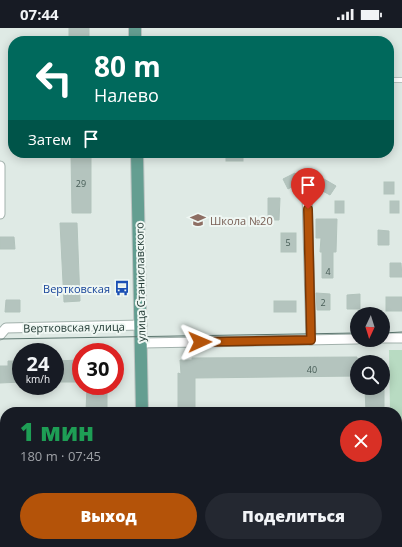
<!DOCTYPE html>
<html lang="ru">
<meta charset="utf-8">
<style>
body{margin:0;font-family:"Open Sans",sans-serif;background:#242831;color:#f1f3f6;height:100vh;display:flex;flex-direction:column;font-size:15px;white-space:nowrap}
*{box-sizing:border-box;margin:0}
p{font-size:13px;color:#9ea1a6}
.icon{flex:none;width:22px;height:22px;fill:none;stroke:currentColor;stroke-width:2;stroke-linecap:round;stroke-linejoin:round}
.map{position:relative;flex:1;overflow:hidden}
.panel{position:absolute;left:0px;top:379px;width:402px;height:140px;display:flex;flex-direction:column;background:#171b24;border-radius:16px 16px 0 0;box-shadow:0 2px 10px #0003}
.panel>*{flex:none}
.banner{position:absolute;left:8px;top:8px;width:386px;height:122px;border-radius:16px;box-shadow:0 2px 10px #0003;background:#00695c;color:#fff;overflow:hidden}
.needle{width:26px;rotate:184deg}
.buttons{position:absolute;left:350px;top:279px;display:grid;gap:8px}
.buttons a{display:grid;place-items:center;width:40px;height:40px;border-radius:50%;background:#171b24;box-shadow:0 2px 10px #0003;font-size:20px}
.speed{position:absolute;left:12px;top:315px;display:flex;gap:8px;font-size:20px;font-weight:700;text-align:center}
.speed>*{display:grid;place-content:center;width:52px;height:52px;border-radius:50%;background:#171b24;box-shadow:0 2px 10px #0003;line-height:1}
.speed small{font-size:10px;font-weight:400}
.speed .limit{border:6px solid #d22;background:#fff;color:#111}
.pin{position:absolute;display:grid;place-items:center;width:34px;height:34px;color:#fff;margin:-41px -17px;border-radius:50% 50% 50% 0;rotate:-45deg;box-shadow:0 0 4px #0007}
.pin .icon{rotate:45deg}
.me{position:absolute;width:44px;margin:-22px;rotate:89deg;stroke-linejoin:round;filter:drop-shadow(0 0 3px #0008)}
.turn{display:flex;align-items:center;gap:14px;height:84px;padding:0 20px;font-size:18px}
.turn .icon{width:52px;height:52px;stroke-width:2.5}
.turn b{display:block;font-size:28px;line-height:34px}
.then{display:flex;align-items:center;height:38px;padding:0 20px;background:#0003;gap:8px;font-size:15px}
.round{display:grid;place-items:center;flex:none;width:42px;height:42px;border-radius:21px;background:#242831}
.headline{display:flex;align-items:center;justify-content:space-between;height:68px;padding:0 20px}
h1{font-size:24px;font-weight:800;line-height:30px;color:#1e9e55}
.button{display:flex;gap:8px;margin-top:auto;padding:8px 20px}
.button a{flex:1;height:46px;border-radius:24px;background:#b45309;color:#fff;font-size:16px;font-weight:800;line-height:46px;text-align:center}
.button a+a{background:#242831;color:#f1f3f6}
.status{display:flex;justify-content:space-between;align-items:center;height:28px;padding:0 20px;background:#171b24;direction:ltr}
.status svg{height:11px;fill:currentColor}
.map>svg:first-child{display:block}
.green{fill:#b8dbc2}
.building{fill:#b4c4be;stroke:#b2c3bc}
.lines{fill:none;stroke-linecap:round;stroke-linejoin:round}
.lane-casing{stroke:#a2b1ac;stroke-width:6}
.street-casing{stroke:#a2b1ac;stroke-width:11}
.primary-casing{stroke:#bcc4c2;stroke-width:14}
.lane{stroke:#fff;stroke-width:4.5}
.street{stroke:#fff;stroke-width:9}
.primary{stroke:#649e91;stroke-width:12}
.tram{stroke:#5b756e;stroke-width:1}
.route-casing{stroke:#753606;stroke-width:10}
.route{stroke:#b45309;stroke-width:7}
.labels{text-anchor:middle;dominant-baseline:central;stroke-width:4;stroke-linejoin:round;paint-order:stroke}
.number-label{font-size:9px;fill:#465c56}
.education-label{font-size:11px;fill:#785e54;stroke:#eff7f3;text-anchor:start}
.street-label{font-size:11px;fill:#213933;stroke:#eff7f3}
.transit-label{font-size:11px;fill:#164399;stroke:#eff7f3;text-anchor:end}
</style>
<div class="status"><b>07:44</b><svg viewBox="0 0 49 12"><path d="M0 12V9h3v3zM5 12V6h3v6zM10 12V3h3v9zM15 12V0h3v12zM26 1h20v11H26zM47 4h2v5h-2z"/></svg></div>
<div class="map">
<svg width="402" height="519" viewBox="0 0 402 519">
<rect width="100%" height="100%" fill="#dfeae5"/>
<polygon class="green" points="389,322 402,322 402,408 397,408 397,384 390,384"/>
<g class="building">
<rect x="69" y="0" width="20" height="13"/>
<polygon points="71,125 91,125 91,185 72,185"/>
<rect x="226" y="125" width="17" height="8"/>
<polygon points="295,145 300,154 288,161 283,151"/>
<polygon points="324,151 336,158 330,167 319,161"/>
<rect x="384" y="154" width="10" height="12"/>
<polygon points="268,170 280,170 279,192 268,192"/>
<rect x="335" y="173" width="9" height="12"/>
<rect x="390" y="173" width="9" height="12"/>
<polygon points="316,191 337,191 336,224 333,224 333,250 322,250 322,224 320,224 321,210 316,210"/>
<polygon points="60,195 77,195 80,273 64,274"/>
<polygon points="378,202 389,203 389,217 378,217"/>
<rect x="281" y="205" width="15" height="19"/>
<polygon points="0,209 14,209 15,221 0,221"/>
<polygon points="390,235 401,235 402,249 390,249"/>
<polygon points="316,265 330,266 330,282 317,282"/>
<polygon points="360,266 360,281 347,281 347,267"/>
<rect x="386" y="269" width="16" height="14"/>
<polygon points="6,272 20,272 20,284 5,284"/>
<rect x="274" y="273" width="22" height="11"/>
<polygon points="357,329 357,348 195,350 195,384 178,384 178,345 181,346 180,332 192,332 192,330"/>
<polygon points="81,332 81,354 55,354 55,333"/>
<polygon points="8,333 21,333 21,354 0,355 0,338 8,338"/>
<polygon points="87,358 107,358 107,384 86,384"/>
<polygon points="365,360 384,360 384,384 366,384"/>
</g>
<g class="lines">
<g class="lane-casing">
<polyline id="lane" points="389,52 402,52"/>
</g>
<g class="street-casing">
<g id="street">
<polyline points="0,138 0,186"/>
<polyline points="307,166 311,312"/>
<polyline points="0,307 6,300 142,297"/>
<polyline points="383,310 402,310"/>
<polyline points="142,315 357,311"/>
</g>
</g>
<g class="primary-casing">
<g id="primary">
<polyline points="135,0 135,13"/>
<polyline points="137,125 142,384"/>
<polyline points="144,514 144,519"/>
</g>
</g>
<use href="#lane" class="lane"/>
<use href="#street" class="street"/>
<use href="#primary" class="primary"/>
<g class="tram">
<polyline points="383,305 402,304"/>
<polyline points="0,311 357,305"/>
</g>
</g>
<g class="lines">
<g class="route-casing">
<polyline id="route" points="200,314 311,312 308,181"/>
</g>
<use href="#route" class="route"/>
</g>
<defs>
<g id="school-bare" transform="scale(1.2)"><path d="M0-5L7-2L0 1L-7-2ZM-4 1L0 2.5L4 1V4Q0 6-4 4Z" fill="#8d6e63" stroke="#eff7f3" stroke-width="2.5" paint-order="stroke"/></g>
<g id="bus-bare" transform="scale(1.2)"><path d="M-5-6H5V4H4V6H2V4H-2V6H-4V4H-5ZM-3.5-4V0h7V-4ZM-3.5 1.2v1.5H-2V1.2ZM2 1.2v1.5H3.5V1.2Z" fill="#1a4fb4" stroke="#eff7f3" stroke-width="2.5" paint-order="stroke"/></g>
</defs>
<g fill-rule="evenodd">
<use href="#school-bare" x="198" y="192"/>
<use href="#bus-bare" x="122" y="260"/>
</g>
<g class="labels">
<g class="number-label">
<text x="81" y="155">29</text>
<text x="288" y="214">5</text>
<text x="328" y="243">4</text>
<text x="323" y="274">2</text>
<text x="312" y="341">40</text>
</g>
<g class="education-label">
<text x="210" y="192">Школа №20</text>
</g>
<g class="street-label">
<text transform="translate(140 254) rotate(-91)">улица Станиславского</text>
<text transform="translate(74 299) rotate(-1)">Вертковская улица</text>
</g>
<g class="transit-label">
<text x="110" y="260">Вертковская</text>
</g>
</g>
</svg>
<div class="buttons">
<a><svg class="needle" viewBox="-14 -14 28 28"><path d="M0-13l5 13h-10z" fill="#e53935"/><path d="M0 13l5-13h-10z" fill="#9ea1a6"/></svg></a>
<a><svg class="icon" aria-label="search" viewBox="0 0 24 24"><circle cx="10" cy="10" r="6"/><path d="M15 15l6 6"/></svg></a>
</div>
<div class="speed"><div>24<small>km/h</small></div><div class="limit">30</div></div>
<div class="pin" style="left:308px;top:181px;background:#d93025"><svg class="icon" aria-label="arrive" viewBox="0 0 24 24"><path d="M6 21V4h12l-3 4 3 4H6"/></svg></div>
<svg class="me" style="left:200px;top:314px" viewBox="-20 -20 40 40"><path d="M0-17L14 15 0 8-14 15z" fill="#b45309" stroke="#fff" stroke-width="4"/></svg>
<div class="banner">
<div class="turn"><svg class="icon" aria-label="left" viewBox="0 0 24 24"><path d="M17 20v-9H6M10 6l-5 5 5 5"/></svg><div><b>80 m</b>Налево</div></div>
<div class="then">Затем<svg class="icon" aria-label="arrive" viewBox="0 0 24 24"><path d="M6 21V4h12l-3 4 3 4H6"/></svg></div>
</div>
<section class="panel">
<div class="headline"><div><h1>1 мин</h1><p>180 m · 07:45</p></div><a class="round" style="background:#d93025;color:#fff"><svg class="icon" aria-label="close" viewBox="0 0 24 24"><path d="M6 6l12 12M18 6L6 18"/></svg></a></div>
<div class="button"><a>Выход</a><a>Поделиться</a></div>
</section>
</div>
